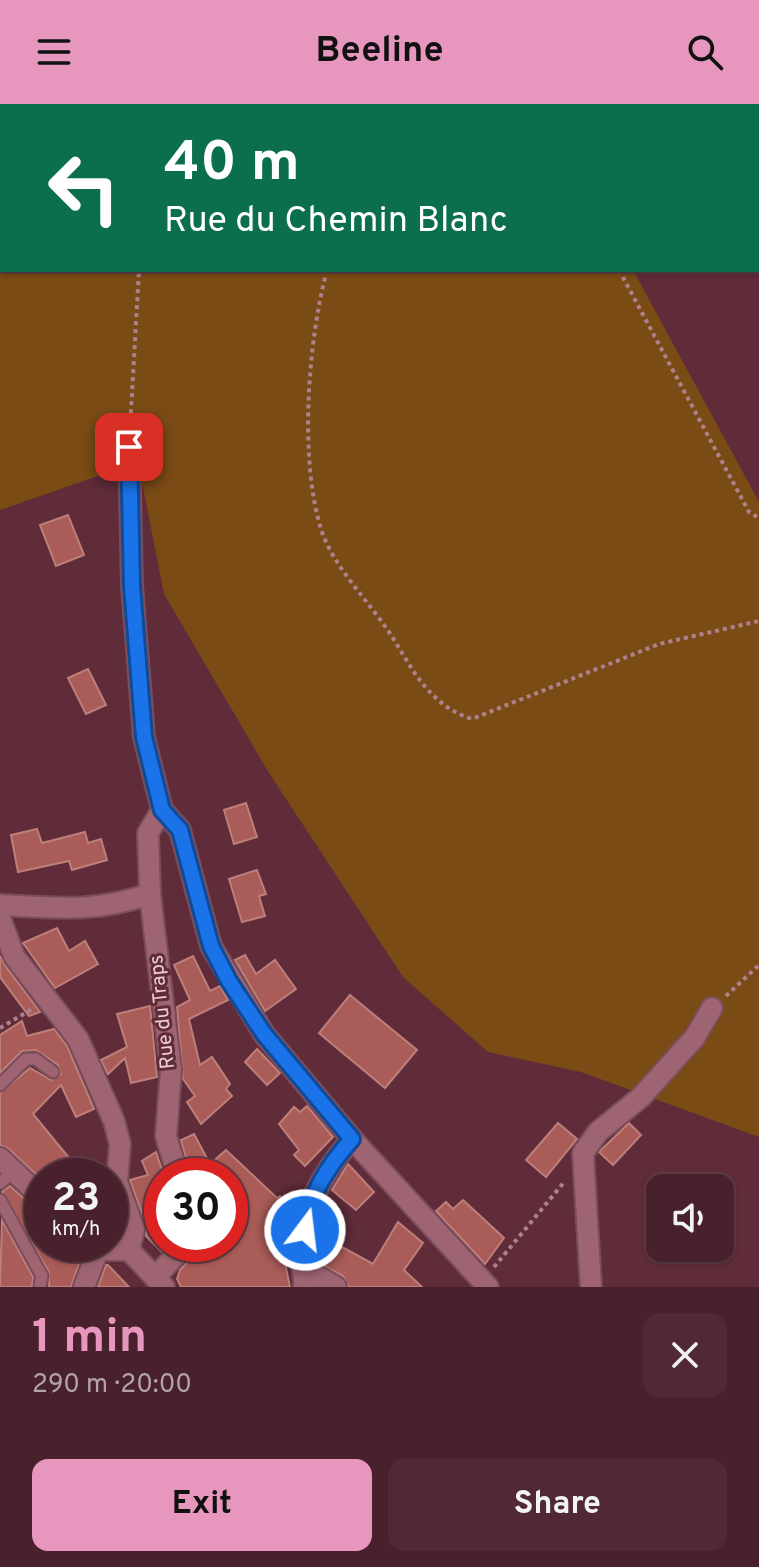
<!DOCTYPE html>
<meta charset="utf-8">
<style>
body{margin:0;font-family:Overpass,sans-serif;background:#502934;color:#f1f3f6;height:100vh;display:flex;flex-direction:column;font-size:30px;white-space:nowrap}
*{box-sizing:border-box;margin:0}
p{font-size:26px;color:#b1a3a9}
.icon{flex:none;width:44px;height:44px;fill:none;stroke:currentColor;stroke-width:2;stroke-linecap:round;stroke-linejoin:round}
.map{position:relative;height:1183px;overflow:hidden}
.side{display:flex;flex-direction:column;background:#49212c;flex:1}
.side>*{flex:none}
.guide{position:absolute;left:0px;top:0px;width:760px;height:168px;box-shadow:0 2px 6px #0004,0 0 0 2px #613e48;background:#0b6e4f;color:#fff;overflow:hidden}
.buttons{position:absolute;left:646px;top:1070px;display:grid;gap:16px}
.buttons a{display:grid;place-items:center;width:88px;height:88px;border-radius:16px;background:#49212c;box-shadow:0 2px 6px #0004,0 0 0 2px #613e48;font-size:40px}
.speed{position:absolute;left:24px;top:1054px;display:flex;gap:16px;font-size:40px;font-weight:700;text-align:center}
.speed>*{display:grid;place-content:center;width:104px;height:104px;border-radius:50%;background:#49212c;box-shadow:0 2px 6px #0004,0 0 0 2px #613e48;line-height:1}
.speed small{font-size:20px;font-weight:400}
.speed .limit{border:12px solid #d22;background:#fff;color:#111}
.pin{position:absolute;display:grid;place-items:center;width:68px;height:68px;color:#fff;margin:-34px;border-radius:16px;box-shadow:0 4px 12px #0006}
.me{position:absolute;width:88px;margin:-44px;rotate:15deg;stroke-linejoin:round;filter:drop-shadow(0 0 6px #0008)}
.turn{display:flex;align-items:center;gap:28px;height:168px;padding:0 32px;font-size:36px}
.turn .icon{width:104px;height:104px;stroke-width:2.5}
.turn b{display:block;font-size:56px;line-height:68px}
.round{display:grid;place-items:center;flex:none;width:84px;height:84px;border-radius:16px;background:#502934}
.head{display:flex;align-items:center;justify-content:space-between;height:136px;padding:0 32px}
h1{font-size:48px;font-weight:700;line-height:60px;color:#e797bd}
.cta{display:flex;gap:16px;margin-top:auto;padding:16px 32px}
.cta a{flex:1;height:92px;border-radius:16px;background:#e797bd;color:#111;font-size:32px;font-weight:700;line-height:92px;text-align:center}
.cta a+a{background:#502934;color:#f1f3f6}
header{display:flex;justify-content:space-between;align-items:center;height:104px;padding:0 32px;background:#e797bd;color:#111;font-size:36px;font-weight:700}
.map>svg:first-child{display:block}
.green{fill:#7a4b15}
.building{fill:#aa5c58;stroke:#bd7f7a;stroke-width:2}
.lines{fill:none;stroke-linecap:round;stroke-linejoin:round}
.service-casing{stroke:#7a4d5a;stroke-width:15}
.minor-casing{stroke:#7a4d5a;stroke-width:24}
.path{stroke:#ad828c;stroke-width:4;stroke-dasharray:4 4;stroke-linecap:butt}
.service{stroke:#9f6472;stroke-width:11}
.minor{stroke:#9f6472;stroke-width:20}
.route-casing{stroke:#114b97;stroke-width:20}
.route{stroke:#1a73e8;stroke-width:14}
.labels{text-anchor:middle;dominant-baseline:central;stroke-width:6;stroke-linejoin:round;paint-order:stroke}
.street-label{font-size:20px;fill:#eeccd3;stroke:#612c3a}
</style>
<header><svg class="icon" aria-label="menu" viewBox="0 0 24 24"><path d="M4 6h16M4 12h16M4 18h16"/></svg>Beeline<svg class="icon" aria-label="search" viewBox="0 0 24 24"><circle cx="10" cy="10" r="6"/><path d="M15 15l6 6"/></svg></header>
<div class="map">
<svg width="759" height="1183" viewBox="0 0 759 1183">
<rect width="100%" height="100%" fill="#612c3a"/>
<polygon class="green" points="0,0 543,0 2,2 2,166 633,166 759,398 759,1033 581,968 488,948 403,873 269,669 164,490 138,358 0,406"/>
<g class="building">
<polygon points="68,411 84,451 56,462 40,421"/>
<polygon points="88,565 106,601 86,610 68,574"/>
<polygon points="246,699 257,733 234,740 224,706"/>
<polygon points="37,725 42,739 85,728 88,739 101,735 107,756 72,766 69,757 18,768 11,731"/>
<polygon points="257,766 266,790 259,792 265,812 242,818 229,775"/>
<polygon points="57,824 69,847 85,837 98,860 55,884 23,839"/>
<polygon points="245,851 256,870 275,856 296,885 265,907 235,856"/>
<polygon points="0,852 4,860 40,908 29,912 0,873"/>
<polygon points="193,852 210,887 220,882 228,896 189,915 200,961 212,953 230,980 226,985 232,992 201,1020 187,998 195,992 183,975 177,903 190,896 174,861"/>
<polygon points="350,891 417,946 385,984 319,929"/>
<polygon points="150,902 157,973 131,979 125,954 108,970 101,956 127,943 117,910"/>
<polygon points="22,917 27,932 54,925 67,942 94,1005 76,1013 61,981 33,1010 84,1072 42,1072 42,1076 9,1045 0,1041 0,989 30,964 51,976 61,970 58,961 36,946 22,947 0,969 0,931"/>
<polygon points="257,945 280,969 267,981 245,958"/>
<polygon points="307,1002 333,1033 305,1062 294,1051 299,1046 279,1020 294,1003 300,1008"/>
<polygon points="558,1019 577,1035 546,1073 526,1056"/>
<polygon points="629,1019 641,1031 613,1061 599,1048"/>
<polygon points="194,1030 210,1060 226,1046 277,1094 280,1092 294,1109 289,1136 279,1130 290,1183 181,1183 177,1175 180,1166 196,1149 200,1140 230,1140 230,1072 191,1072 181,1036"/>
<polygon points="156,1048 164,1072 162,1140 169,1140 162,1148 146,1132 146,1121 130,1076 148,1071 142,1057"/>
<polygon points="348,1060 374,1088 356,1106 332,1086"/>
<polygon points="10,1082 33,1103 42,1107 42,1140 67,1140 80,1157 71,1183 49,1183 49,1168 2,1088"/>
<polygon points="463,1096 504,1134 485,1160 436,1107 446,1098 453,1105"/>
<polygon points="2,1116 33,1173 32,1183 0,1183"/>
<polygon points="398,1118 423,1139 404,1166 422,1183 349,1183 343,1172 322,1161 335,1139 373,1160"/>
<polygon points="106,1161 108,1161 129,1183 98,1183"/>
</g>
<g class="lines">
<g class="service-casing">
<g id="service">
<polyline points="0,981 26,955 36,955 53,968"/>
<polyline points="0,1079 15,1066"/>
<polyline points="0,1096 42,1172 40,1183"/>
</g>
</g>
<g class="minor-casing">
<g id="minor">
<polyline points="129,343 132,482 144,633 162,706 180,726 211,842 264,930 352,1035 488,1183"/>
<polyline points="150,790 171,966 166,1032 178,1072"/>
<path d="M0,801c58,3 93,8 150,-11l-2,-61 14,-23"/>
<polyline points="0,814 14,852 78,935 114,1017 120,1040 117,1078 134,1125 129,1146"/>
<polyline points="0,1054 42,1094"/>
<polyline points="90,1140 98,1146 129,1146 164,1183"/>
<polyline points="155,1173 187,1140"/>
<polyline points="305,1173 321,1174 336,1183"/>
<polyline points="84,1183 98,1146"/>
<path d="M304,1183c1,-11 -3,-20 -3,-31 -1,-45 22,-84 51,-117"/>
<polyline points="591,1183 583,1049 598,1028 641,993 695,933 712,904"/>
</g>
</g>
<g class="path">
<polyline points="530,0 531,2"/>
<polyline points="180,2 181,0"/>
<polyline points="367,2 368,0"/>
<path d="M327,166c-19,71 -28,188 -6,259 12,38 48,72 70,106 22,35 39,71 81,84l187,-75 100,-23"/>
<polyline points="619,166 749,408 759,414"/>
<polyline points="130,325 139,166"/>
<polyline points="726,892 759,861"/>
<polyline points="0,924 32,905"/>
<polyline points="494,1163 565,1077"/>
</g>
<use href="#service" class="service"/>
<use href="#minor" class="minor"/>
</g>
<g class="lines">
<g class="route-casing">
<path id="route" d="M129,343l3,139 12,151 18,73 18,20 31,116 18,35 35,53 88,105c-24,27 -43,56 -47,91"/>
</g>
<use href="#route" class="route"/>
</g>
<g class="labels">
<g class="street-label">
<text transform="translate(163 908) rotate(-96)">Rue du Traps</text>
</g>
</g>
</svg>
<div class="buttons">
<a><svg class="icon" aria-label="sound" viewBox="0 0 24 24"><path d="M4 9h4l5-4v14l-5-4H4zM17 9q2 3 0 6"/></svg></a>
</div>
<div class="speed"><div>23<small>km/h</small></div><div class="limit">30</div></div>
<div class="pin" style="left:129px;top:343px;background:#d93025"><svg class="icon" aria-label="arrive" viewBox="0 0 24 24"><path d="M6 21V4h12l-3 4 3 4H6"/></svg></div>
<svg class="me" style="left:305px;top:1126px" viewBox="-20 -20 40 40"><circle r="17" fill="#1a73e8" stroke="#fff" stroke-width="3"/><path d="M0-11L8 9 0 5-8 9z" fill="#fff"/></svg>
<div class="guide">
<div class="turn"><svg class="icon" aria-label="left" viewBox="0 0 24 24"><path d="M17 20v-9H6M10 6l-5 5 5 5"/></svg><div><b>40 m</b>Rue du Chemin Blanc</div></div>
</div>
</div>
<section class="side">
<div class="head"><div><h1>1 min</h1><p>290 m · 20:00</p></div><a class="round"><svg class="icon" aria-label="close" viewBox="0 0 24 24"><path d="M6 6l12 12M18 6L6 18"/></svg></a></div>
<div class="cta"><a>Exit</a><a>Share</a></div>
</section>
